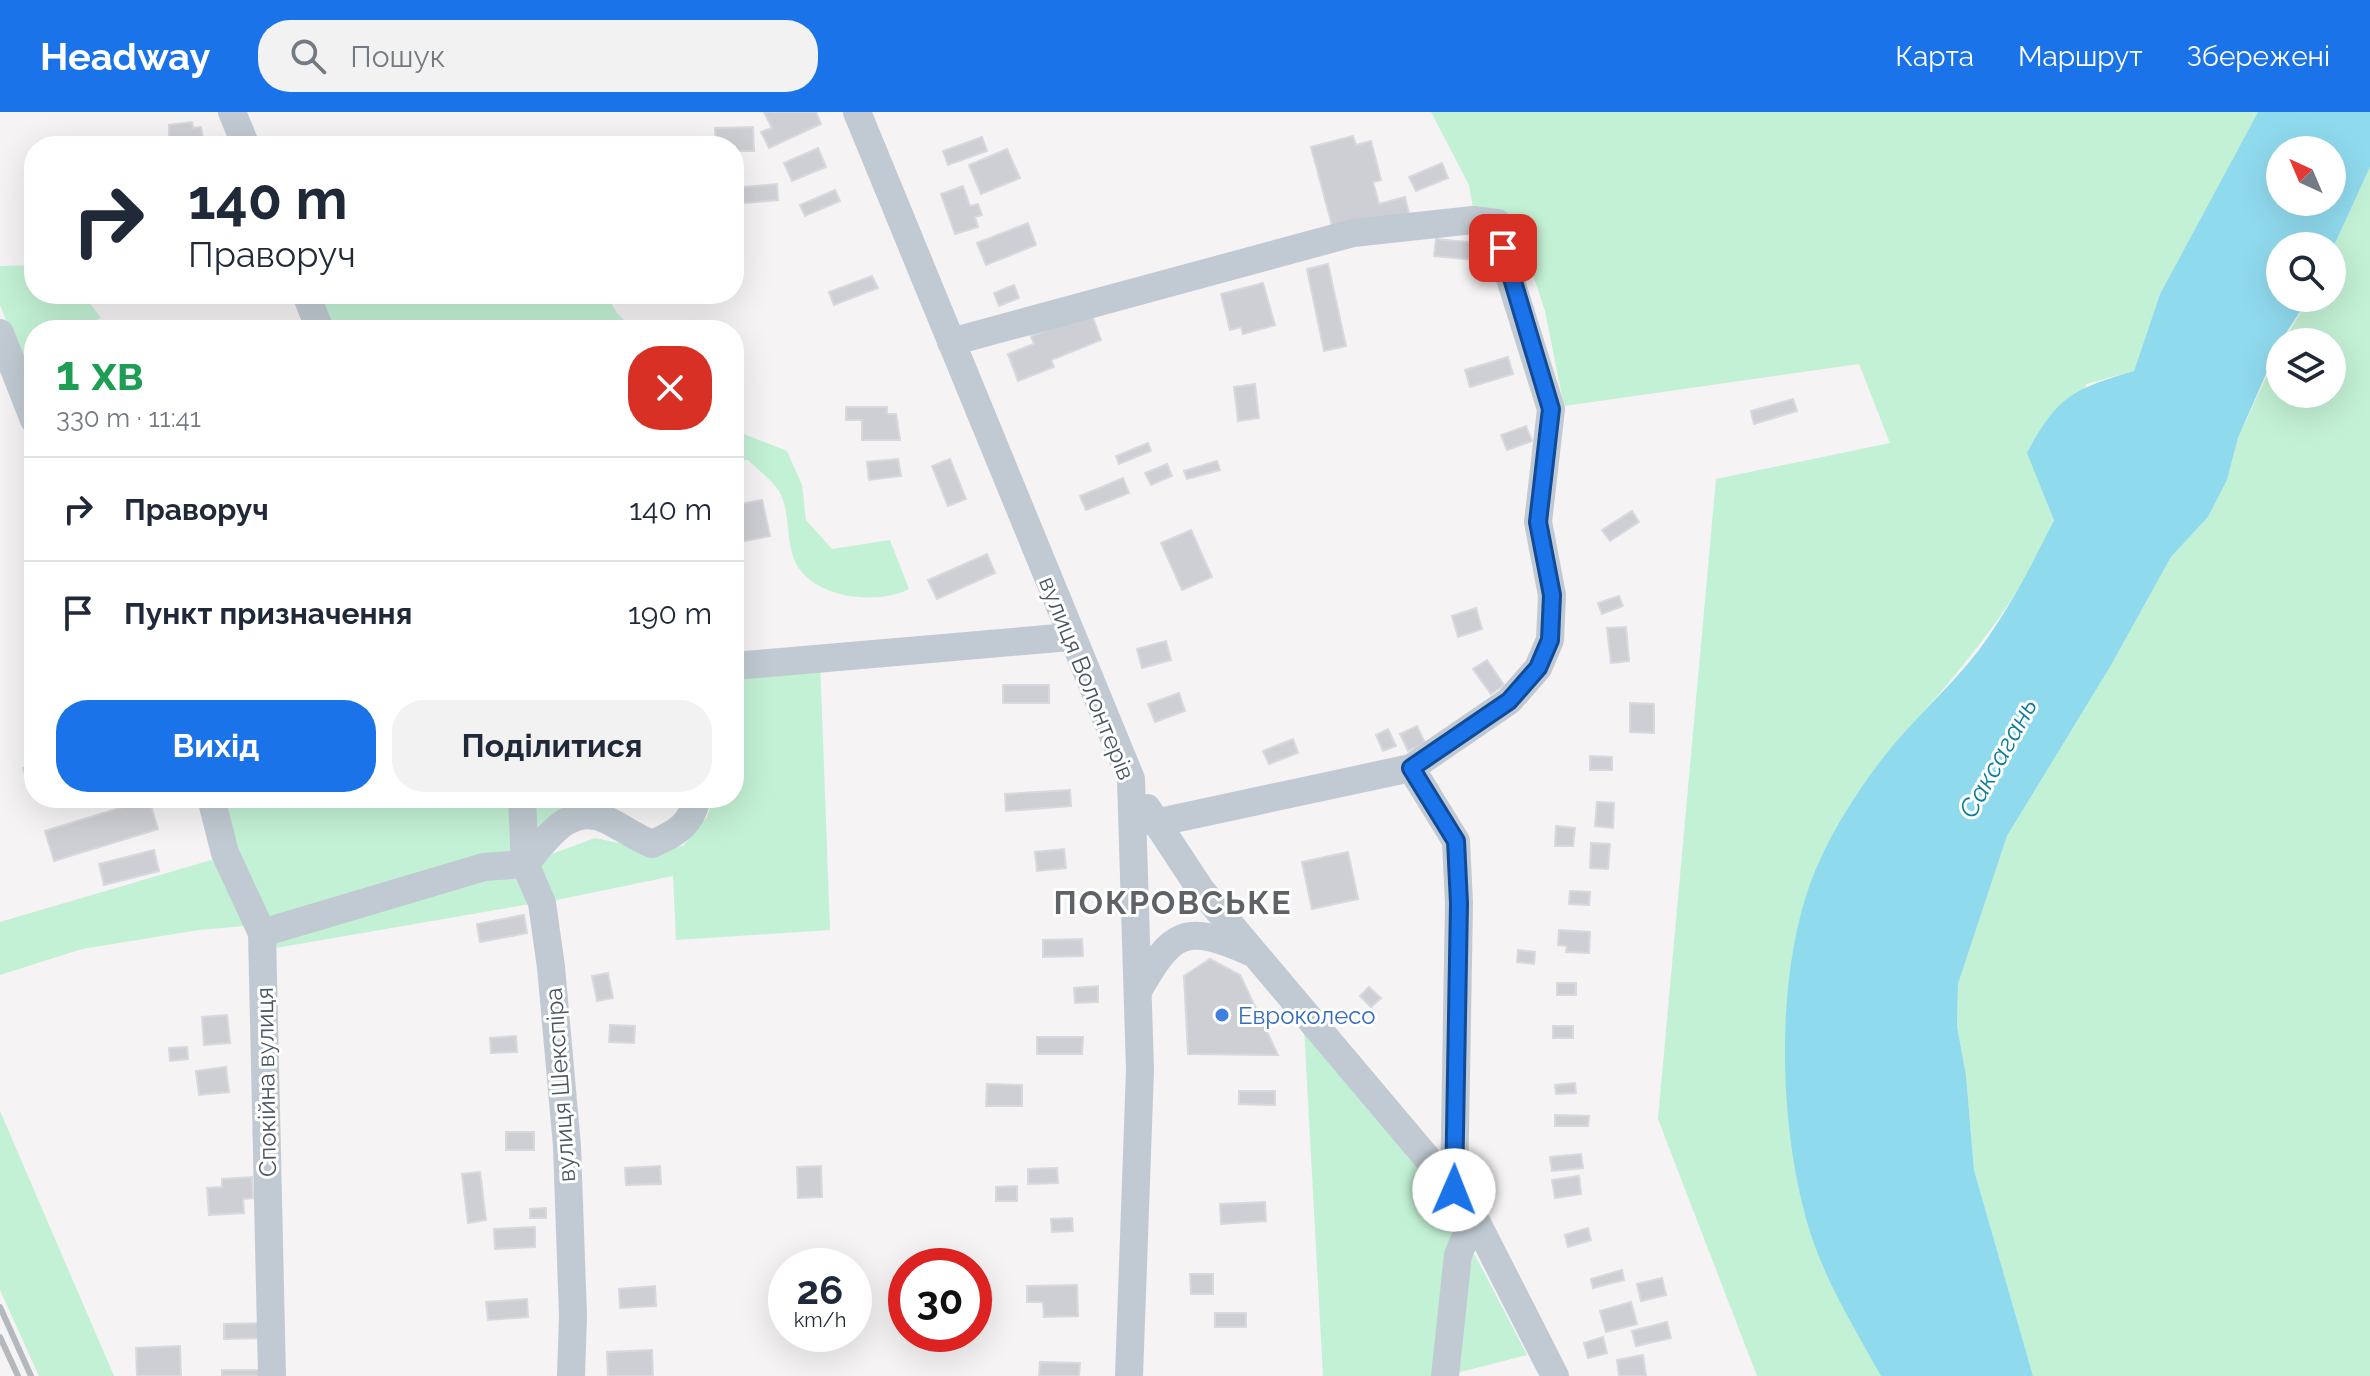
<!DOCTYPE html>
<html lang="uk">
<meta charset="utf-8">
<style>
body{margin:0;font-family:Raleway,sans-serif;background:#f2f2f3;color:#1f2937;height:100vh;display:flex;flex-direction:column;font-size:30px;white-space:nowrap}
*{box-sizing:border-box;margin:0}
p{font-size:26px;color:#747a83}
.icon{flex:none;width:44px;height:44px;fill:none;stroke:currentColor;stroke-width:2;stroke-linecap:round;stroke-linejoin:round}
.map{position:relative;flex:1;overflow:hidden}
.sheet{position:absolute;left:24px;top:208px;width:720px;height:488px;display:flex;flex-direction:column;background:#fff;border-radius:32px;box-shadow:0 8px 32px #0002}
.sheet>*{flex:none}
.guide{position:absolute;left:24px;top:24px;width:720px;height:168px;border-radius:32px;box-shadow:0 8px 32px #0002;background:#fff;color:#1f2937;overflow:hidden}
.needle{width:52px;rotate:316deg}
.fabs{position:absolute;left:2266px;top:24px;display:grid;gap:16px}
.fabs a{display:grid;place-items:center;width:80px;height:80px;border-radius:50%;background:#fff;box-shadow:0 8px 32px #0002;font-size:40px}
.speed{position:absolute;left:768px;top:1136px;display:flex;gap:16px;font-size:40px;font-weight:700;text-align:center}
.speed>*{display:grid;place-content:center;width:104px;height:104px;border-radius:50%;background:#fff;box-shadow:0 8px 32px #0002;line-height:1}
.speed small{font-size:20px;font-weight:400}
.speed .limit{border:12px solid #d22;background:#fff;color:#111}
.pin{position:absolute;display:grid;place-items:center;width:68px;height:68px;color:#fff;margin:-34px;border-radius:16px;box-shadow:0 4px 12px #0006}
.me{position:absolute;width:88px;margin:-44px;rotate:1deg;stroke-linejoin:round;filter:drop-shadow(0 0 6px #0008)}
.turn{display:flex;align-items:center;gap:28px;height:168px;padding:0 32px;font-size:36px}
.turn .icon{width:104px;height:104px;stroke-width:2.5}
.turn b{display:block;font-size:56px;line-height:68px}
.round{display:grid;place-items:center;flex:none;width:84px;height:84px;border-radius:32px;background:#f2f2f3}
.head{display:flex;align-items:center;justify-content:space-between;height:136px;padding:0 32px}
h1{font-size:48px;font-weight:700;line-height:60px;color:#1e9e55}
.cta{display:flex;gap:16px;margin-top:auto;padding:16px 32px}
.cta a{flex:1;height:92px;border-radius:32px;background:#1a73e8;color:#fff;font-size:32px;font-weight:700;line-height:92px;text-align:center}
.cta a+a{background:#f2f2f3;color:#1f2937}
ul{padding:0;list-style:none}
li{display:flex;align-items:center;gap:24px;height:104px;padding:0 32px;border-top:2px solid #e0e1e3}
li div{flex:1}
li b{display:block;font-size:30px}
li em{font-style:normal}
header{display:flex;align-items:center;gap:48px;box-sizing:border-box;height:112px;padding:0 40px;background:#1a73e8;color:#fff}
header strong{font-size:38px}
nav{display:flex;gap:44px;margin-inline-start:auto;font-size:28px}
.search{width:560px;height:72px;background:#f2f2f3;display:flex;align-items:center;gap:20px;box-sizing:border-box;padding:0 28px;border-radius:32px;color:#747a83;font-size:30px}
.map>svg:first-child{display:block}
.green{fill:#c3f1d5}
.water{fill:#90daee;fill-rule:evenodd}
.building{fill:#cdcfd5;stroke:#d7d9de;stroke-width:2}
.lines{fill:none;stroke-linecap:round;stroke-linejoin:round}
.minor{stroke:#c1cad2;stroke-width:28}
.rail{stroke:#b5b8bd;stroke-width:6}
.route-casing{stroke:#114b97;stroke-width:20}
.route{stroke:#1a73e8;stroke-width:14}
.shop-dot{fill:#3f7fe0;stroke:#fff;stroke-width:3}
.labels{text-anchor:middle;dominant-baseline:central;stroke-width:6;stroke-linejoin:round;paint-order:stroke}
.street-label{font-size:24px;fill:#4a5661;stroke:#fff}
.shop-label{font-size:24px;fill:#366cbe;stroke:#fff;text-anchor:start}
.water-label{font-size:26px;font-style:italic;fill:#0c7c9b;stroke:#fff}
.district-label{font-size:32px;font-weight:bold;letter-spacing:2px;fill:#5f6368;stroke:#fff}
</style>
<header>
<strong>Headway</strong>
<div class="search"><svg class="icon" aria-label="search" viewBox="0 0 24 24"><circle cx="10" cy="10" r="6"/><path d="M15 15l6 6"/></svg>Пошук</div>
<nav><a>Карта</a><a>Маршрут</a><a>Збережені</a></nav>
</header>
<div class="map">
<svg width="2370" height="1264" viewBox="0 0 2370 1264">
<rect width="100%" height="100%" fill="#f5f3f3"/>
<g class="green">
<path d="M1431,0h827l-98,182 -26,77 -48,13c-10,43 -16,97 -33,137 -46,114 -138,190 -206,288l-7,491 41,76h-124l-99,-257 58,-640 174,-36 -31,-79 -295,42 -19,-95 -29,-88 -42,-9 -5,-29z"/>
<polygon points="2370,55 2370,1264 2033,1264 1974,1058 1966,963 1957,914 1958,872 2007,724 2110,555 2171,445 2208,405 2227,368 2238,326 2280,235 2280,282 2332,282 2332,230 2283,230 2309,186 2332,186 2332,138"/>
<polygon points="34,153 34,182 83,182 101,206 71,218 34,218 34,279 0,193 0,154"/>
<polygon points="291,182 606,182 617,201 634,218 306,218"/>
<path d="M734,318l53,21 15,34 4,35 26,29 58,-9 19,49c-33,17 -100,9 -115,-30 -8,-20 -4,-50 -15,-68 -7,-11 -22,-22 -31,-31l-14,1z"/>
<polygon points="820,548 830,818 676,828 673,764 542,791 525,752 595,726 646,737 683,734 707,705 713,686 734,686 734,554"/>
<polygon points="221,686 592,686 594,689 556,710 519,744 268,812 199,818 82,837 0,863 0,810 235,741"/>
<polygon points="522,759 536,791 270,837 269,825"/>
<polygon points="1303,897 1474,1105 1458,1143 1475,1143 1527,1243 1445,1264 1323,1264"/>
<polygon points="0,999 114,1264 39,1264 0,1178"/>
</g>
<path class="water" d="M2258,0h112v55l-38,83v-4h-52v52h29l-29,44 -42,96 -11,42 -19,37 -37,40 -61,110 -103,169 -49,148 -1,42 9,49 8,95 59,206h-152c-25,-45 -54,-92 -70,-141 -32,-101 -37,-250 -1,-351 16,-43 41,-84 69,-121 30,-40 69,-73 100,-113 30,-41 53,-85 75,-130l-27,-67c31,-58 47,-64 107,-82l26,-77zM2280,38h52v52h-52z"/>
<g class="building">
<polygon points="764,0 816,0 821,12 769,36 761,20 772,16"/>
<polygon points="192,10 193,16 201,15 204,31 169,34 169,13"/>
<polygon points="753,15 754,39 734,39 734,34 716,34 715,16"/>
<polygon points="1353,24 1356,33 1371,29 1381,68 1373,70 1379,92 1405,85 1409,102 1334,121 1311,35"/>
<polygon points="982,25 987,39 948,53 943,39"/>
<polygon points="818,36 826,55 792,69 784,51"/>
<polygon points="1007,37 1020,66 981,82 969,53"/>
<polygon points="1442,51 1448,66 1416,79 1409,65"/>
<polygon points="777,72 778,88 734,92 734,76"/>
<polygon points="963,74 970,94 978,92 982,103 975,105 978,115 955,122 941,82"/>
<polygon points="835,78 840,89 805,104 800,93"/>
<polygon points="1028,111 1036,133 986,153 977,131"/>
<polygon points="1436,127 1477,131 1475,148 1434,144"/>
<polygon points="1328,152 1346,234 1324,239 1307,157"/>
<polygon points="872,164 878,176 834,193 829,180"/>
<polygon points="1263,171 1275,213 1243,222 1241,215 1230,218 1221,182"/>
<polygon points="1014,173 1019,186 999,194 994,181"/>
<polygon points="1091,200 1101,228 1051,248 1054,255 1018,269 1008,242 1034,232 1031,224"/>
<polygon points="1508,245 1513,262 1470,275 1465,258"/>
<polygon points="1255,272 1259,306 1238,309 1234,275"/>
<polygon points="1793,287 1797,299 1754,312 1751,299"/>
<polygon points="846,295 887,295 887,302 896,302 900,328 862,328 862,308 846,308"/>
<polygon points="1526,314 1532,329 1507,338 1501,323"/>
<polygon points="1148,331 1151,339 1119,352 1116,344"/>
<polygon points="898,347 901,364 869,368 867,350"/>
<polygon points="950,347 966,387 948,394 932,354"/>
<polygon points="1217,349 1220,358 1187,367 1184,359"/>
<polygon points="1167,352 1172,364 1151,373 1145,361"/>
<polygon points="1123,366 1129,381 1086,398 1080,384"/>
<polygon points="762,388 770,424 734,431 734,393"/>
<polygon points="1632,399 1639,410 1610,429 1602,418"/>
<polygon points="1191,418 1212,465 1182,478 1161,431"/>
<polygon points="987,442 995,461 937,487 928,468"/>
<polygon points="1619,484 1623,494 1602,502 1598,491"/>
<polygon points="1476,496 1482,517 1458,525 1452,504"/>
<polygon points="1626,515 1629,549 1611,551 1607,516"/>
<polygon points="1166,529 1171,548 1142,556 1137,537"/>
<polygon points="1487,548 1504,573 1491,582 1473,557"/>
<rect x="1003" y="573" width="46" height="18"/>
<polygon points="1179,581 1185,599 1155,610 1148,592"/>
<polygon points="1630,591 1654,592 1654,621 1630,620"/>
<polygon points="1417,614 1425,631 1408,639 1400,622"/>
<polygon points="1388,617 1396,634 1383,639 1376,623"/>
<polygon points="1293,627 1298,641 1269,652 1263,639"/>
<polygon points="1590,644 1612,645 1612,658 1590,658"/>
<polygon points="34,652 34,684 33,684 23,656"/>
<polygon points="1070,678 1071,694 1006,699 1005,682"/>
<polygon points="149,687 158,717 54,749 45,719"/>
<polygon points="1597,690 1614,691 1613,716 1595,714"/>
<polygon points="1556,714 1575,716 1573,734 1555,734"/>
<polygon points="1591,731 1610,732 1608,757 1590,756"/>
<polygon points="1064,737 1066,756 1037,759 1035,740"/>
<polygon points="154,738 159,759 104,773 99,752"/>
<polygon points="1348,740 1358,787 1312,797 1302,750"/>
<polygon points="1570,779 1590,780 1589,793 1569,792"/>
<polygon points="524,803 527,821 480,830 477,812"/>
<polygon points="1559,818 1590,820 1589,841 1566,840 1567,834 1558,833"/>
<polygon points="1082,827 1083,844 1043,845 1043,828"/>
<polygon points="1518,838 1535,840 1534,852 1517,850"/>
<polygon points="1210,847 1240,863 1278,943 1188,942 1184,864"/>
<polygon points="608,861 613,886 597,889 592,864"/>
<rect x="1557" y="871" width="19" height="12"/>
<polygon points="1098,874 1098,890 1075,891 1074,876"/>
<polygon points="1369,875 1381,886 1371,895 1360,884"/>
<polygon points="227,903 230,931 204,933 202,905"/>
<polygon points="610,913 635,914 634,931 609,930"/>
<rect x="1553" y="914" width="20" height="12"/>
<polygon points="516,924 517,940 491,941 490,926"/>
<polygon points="1037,925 1083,925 1082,942 1037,942"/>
<polygon points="187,935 188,947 170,949 169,936"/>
<polygon points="226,955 229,980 199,983 196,959"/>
<polygon points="1575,971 1576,981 1556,982 1555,973"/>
<polygon points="987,972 1022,973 1022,994 986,994"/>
<polygon points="1239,979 1275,979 1275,993 1239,992"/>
<polygon points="1555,1003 1589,1004 1588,1014 1555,1014"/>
<rect x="506" y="1020" width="28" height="18"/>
<polygon points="1581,1042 1583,1056 1552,1059 1550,1045"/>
<polygon points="660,1054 661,1072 626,1073 625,1056"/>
<polygon points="821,1054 822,1085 798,1086 797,1055"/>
<polygon points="1057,1056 1058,1071 1028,1072 1028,1057"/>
<polygon points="480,1060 486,1108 468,1111 462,1062"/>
<polygon points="1579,1064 1581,1082 1555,1086 1552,1068"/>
<polygon points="252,1065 253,1086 243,1087 244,1101 209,1103 207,1076 222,1075 222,1067"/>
<polygon points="1017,1074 1017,1089 996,1089 996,1075"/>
<polygon points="1265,1090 1266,1109 1221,1112 1220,1092"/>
<polygon points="546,1096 546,1106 530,1106 530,1097"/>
<polygon points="1072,1106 1073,1119 1052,1120 1051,1107"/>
<polygon points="535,1115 535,1135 495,1137 494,1117"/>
<polygon points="1588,1116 1591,1128 1568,1135 1565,1123"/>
<polygon points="1622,1158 1624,1168 1593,1176 1591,1167"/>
<polygon points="1190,1162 1213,1162 1213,1182 1191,1182"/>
<polygon points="1662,1166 1666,1183 1641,1189 1637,1172"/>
<polygon points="990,1173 992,1188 974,1190 974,1175"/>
<polygon points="1077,1173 1078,1204 1044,1205 1043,1190 1027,1190 1027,1174"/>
<polygon points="655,1174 656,1194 620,1196 619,1177"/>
<polygon points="527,1187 528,1205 488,1208 486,1190"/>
<polygon points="1631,1190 1637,1212 1606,1220 1600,1199"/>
<rect x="1215" y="1201" width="31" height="14"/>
<polygon points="1667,1210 1671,1226 1636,1234 1632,1219"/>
<polygon points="263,1211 263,1226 224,1227 224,1212"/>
<polygon points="1603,1225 1607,1241 1588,1246 1584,1231"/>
<polygon points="180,1234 181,1264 137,1264 136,1236"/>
<polygon points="652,1238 653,1264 608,1264 607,1240"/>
<polygon points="1643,1243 1646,1264 1619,1264 1617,1248"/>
<polygon points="1040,1250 1080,1251 1079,1264 1039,1264"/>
<rect x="222" y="1258" width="37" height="6"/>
</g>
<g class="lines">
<g class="minor">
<polyline points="232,0 246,34"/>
<polyline points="857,0 1131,667 1140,958 1129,1264"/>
<polyline points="306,182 320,218"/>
<polyline points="0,221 34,308"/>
<polyline points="951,230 1353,121 1473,108 1498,111 1508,160 1551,297 1538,410 1552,483 1550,528 1538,556 1509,589 1411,656 1155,711"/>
<polyline points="734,554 1070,525"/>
<polyline points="1411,656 1456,729 1459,791 1454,1078"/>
<polyline points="211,686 225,741 262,821 272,1264"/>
<polyline points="522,686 525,752 542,791 551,855 567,1034 573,1204 571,1264"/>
<polyline points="1147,696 1201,778 1454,1078 1474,1105 1555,1264"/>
<path d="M262,821l222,-66 41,-3c21,-24 45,-63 82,-44 16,8 28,17 45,24 25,-11 39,-19 45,-46"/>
<path d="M1138,879c34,-60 47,-68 112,-39"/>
<polyline points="1445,1264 1458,1143 1474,1105"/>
</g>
<g class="rail">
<polyline points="0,1195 31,1264"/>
<polyline points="0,1225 18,1264"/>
</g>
</g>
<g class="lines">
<g class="route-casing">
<polyline id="route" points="1454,1078 1459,791 1456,729 1411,656 1509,589 1538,556 1550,528 1552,483 1538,410 1551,297 1503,136"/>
</g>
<use href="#route" class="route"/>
</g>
<circle class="shop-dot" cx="1222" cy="903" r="8"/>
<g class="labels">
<g class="street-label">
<text transform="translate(1087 566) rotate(68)">вулиця Волонтерів</text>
<text transform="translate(266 970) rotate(-91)">Спокійна вулиця</text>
<text transform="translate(560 973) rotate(-94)">вулиця Шекспіра</text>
</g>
<g class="shop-label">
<text x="1238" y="903">Евроколесо</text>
</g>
<g class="water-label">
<text transform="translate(1998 646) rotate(-61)">Саксагань</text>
</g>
<g class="district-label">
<text x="1173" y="790">ПОКРОВСЬКЕ</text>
</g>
</g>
</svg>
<div class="fabs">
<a><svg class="needle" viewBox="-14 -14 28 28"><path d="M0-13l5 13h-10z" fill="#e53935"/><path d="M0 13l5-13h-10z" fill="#747a83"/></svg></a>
<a><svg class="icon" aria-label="search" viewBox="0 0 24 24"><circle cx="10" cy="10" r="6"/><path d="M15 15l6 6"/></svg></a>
<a><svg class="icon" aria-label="layers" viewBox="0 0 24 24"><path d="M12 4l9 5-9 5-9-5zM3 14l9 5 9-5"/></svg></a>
</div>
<div class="speed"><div>26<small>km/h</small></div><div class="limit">30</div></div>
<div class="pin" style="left:1503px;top:136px;background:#d93025"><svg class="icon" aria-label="arrive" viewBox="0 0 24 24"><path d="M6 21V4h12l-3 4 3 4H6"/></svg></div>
<svg class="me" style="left:1454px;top:1078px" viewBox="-20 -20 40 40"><circle r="19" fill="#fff"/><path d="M0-13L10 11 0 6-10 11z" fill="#1a73e8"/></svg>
<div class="guide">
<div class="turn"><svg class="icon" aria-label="right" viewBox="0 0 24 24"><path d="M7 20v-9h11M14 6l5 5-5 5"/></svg><div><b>140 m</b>Праворуч</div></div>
</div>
<section class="sheet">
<div class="head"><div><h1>1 хв</h1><p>330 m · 11:41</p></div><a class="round" style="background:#d93025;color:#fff"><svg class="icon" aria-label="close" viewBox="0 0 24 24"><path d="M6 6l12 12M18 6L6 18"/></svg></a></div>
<ul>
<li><svg class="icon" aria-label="right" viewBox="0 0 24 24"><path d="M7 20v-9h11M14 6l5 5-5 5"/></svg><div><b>Праворуч</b></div><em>140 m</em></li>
<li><svg class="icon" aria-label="arrive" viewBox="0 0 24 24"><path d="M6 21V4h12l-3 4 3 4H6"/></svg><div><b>Пункт призначення</b></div><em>190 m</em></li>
</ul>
<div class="cta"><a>Вихід</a><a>Поділитися</a></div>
</section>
</div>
